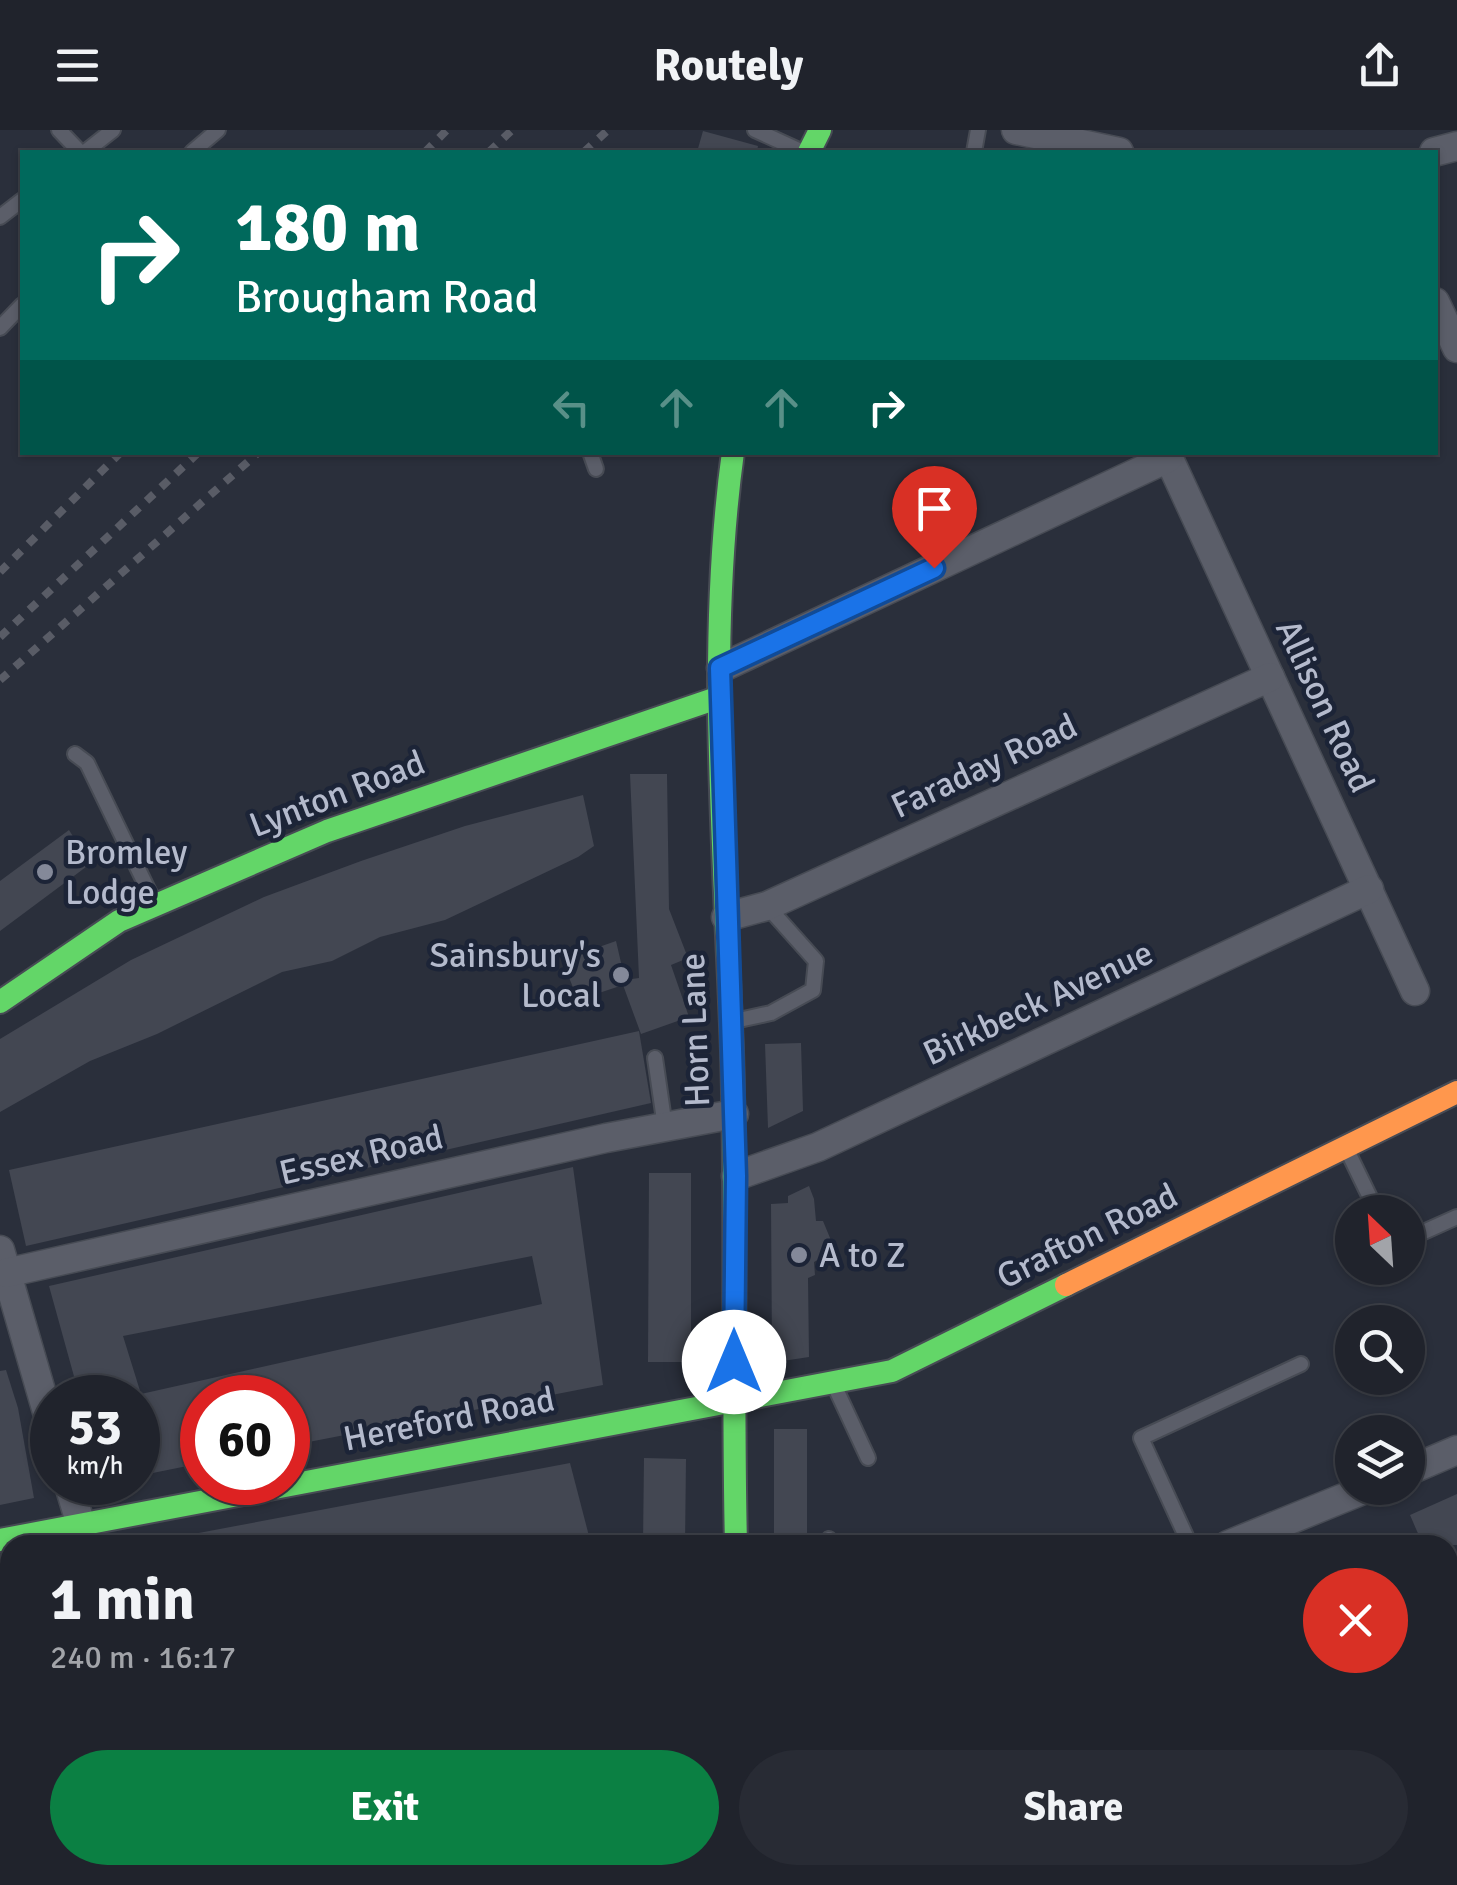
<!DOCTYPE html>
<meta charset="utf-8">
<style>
body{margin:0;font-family:Signika,sans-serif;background:#282b34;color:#f1f3f6;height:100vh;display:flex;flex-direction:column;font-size:38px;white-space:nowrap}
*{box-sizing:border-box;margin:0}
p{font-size:32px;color:#a2a4a9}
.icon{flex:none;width:55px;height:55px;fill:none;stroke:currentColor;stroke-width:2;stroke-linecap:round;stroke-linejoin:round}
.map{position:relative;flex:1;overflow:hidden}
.panel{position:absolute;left:0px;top:1405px;width:1458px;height:350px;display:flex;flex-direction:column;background:#20232c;border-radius:30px 30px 0 0;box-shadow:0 2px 8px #0004,0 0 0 2px #3d4048}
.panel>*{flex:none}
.hud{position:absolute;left:20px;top:20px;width:1418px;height:305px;border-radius:0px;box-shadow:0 2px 8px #0004,0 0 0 2px #3d4048;background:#00695c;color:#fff;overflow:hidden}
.needle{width:65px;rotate:335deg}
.controls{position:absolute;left:1335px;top:1065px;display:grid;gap:20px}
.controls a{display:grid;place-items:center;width:90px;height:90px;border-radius:50%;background:#20232c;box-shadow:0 2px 8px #0004,0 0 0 2px #3d4048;font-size:50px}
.speed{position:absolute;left:30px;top:1245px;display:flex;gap:20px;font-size:50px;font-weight:700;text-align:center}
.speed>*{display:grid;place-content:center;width:130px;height:130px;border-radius:50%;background:#20232c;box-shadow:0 2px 8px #0004,0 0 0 2px #3d4048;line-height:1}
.speed small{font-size:25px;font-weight:400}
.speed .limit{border:15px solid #d22;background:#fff;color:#111}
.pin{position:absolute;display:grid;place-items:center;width:85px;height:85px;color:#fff;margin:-102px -42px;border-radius:50% 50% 50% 0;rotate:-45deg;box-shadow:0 0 10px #0007}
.pin .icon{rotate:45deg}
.me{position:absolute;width:110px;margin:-55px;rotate:0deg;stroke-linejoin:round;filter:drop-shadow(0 0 8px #0008)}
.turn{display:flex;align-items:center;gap:35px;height:210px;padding:0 50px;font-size:45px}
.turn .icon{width:130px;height:130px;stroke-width:2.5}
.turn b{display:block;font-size:70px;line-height:85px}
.lanes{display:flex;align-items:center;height:95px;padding:0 50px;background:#0003;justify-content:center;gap:50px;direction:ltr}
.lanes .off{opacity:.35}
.round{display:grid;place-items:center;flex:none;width:105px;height:105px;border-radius:52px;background:#282b34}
.summary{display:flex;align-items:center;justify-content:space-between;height:170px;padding:0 50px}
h1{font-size:60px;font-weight:800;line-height:75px}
.primary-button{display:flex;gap:20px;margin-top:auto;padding:20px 50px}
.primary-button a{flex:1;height:115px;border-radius:60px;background:#0b8043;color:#fff;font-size:40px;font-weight:800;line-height:115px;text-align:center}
.primary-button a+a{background:#282b34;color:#f1f3f6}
header{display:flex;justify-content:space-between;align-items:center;height:130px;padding:0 50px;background:#20232c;font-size:45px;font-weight:800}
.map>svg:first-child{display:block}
.building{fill:#434752;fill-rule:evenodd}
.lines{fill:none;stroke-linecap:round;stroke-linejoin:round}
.lane-casing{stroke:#474b54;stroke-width:18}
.street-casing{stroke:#474b54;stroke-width:31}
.fast-casing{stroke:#474b54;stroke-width:26}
.slow-casing{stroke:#474b54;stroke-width:26}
.lane{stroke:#5b5e69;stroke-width:14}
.street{stroke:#5b5e69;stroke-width:28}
.fast{stroke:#63d668;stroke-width:22}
.slow{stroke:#ff974d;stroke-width:22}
.rail{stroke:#595c66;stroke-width:8;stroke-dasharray:10 10;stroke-linecap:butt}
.route-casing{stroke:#114b97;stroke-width:25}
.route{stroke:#1a73e8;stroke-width:18}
.poi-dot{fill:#848999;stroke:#1c2437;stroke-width:4}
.labels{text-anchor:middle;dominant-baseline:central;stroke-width:9;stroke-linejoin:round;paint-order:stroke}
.street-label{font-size:35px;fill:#b4bacc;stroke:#1c2437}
.poi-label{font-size:35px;fill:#b4bacc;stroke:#1c2437;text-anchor:start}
</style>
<header><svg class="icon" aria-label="menu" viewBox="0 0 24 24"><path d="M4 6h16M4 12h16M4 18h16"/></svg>Routely<svg class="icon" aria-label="share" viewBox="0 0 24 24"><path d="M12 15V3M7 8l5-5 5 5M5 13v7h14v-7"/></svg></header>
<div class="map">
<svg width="1457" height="1755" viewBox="0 0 1457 1755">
<rect width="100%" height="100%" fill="#2a2f3b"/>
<g class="building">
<polygon points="703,1 758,16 757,22 697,22"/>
<polygon points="630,644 667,644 669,779 688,828 671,835 689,887 641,904 623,855 578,870 562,830 616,811 625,850 639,848"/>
<polygon points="583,665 594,716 578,727 445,790 380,807 332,831 282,842 157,904 90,931 0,982 0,909 131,830 264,767 361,731 465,696"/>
<polygon points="69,700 90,734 0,801 0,751"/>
<polygon points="639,901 651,973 26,1116 9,1040"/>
<polygon points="801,913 803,981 768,998 765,914"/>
<path d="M573,1037l30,218 -315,61v-48h-86v65l-64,13v-78h-58l-31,-112zM532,1126l10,48 -401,90 -18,-58z"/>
<polygon points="649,1043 691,1043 691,1232 648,1232"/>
<polygon points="809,1056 814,1069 816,1091 823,1091 835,1120 814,1132 815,1145 808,1148 809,1227 776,1232 772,1223 771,1074 788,1073 788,1066"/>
<polygon points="6,1240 18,1278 34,1368 0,1375 0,1241"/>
<rect x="774" y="1299" width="33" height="116"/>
<polygon points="644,1328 686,1329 685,1415 643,1415"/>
<polygon points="570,1333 589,1406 539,1415 189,1415 188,1405"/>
<polygon points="1457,1364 1457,1415 1423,1415 1410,1385"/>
</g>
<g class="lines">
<g class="lane-casing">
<g id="lane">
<polyline points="59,0 80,22"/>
<polyline points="755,0 803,22"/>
<polyline points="85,22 113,0"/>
<polyline points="192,22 218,0"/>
<polyline points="974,22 978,0"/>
<polyline points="0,87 22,70"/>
<polyline points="0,198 22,175"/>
<polyline points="590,322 596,339"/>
<polyline points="75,624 87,633 153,770"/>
<polyline points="739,890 771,883 813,860 816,831 767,776"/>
<polyline points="655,928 665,997"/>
<polyline points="1347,1020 1377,1082"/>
<polyline points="1408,1109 1457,1087"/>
<polyline points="835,1257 868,1328"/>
<polyline points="829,1409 830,1415"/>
<polyline points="1190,1415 1141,1308 1301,1234"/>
</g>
</g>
<g class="street-casing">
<g id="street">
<polyline points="1016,0 1119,22"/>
<polyline points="1434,22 1457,16"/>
<polyline points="1435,172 1457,218"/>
<polyline points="1166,322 1415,861"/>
<polyline points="721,538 1168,328"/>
<polyline points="726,787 767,776 1270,547"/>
<polyline points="736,1046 818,1017 1369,759"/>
<polyline points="0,1120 52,1299"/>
<polyline points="6,1143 606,1008 734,984"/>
<polyline points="1408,1341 1457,1320"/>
<polyline points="68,1352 81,1395"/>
<polyline points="1228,1415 1368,1358"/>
<polyline points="93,1745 95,1755"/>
<polyline points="1380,1745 1385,1755"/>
<polyline points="1197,1755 1221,1745"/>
</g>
</g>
<g class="fast-casing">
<g id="fast">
<polyline points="809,22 820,0"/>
<path d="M733,322c-27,195 -8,403 -1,599 5,165 0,329 4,494"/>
<polyline points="0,872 119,791 327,701 720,567"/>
<polyline points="0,1410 892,1241 1066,1155"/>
<polyline points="749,1745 749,1755"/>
</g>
</g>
<g class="slow-casing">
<polyline id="slow" points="1066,1155 1457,962"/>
</g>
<use href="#lane" class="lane"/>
<use href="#street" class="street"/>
<use href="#fast" class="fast"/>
<use href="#slow" class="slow"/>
<g class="rail">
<polyline points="425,22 447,0"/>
<polyline points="489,22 512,0"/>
<polyline points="584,22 608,0"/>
<polyline points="0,442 121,322"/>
<polyline points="0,507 199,322"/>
<polyline points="0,550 259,322"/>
</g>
</g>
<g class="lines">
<g class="route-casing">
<polyline id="route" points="734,1232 736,1046 720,538 934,438"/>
</g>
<use href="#route" class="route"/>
</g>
<g class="poi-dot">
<circle cx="45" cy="742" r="10"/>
<circle cx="621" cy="845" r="10"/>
<circle cx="799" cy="1125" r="10"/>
</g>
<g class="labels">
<g class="street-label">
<text transform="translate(1325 576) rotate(65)">Allison Road</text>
<text transform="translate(984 636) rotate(-25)">Faraday Road</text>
<text transform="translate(337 664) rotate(-21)">Lynton Road</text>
<text transform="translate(1038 873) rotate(-25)">Birkbeck Avenue</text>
<text transform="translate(695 900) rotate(-92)">Horn Lane</text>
<text transform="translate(361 1025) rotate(-13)">Essex Road</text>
<text transform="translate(1087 1106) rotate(-26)">Grafton Road</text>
<text transform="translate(449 1289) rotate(-11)">Hereford Road</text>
</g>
<g class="poi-label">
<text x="65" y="722">Bromley<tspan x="65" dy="40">Lodge</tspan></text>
<text x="601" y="825" text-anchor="end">Sainsbury's<tspan x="601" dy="40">Local</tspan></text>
<text x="819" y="1125">A to Z</text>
</g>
</g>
</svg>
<div class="controls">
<a><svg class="needle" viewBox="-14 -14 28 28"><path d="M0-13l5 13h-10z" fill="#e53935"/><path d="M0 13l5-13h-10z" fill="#a2a4a9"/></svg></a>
<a><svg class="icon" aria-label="search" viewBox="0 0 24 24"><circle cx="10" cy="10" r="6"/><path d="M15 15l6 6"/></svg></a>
<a><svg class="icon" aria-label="layers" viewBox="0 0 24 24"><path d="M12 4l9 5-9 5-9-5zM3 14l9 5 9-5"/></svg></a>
</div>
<div class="speed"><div>53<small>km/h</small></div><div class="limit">60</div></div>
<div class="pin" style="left:934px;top:438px;background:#d93025"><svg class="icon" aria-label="arrive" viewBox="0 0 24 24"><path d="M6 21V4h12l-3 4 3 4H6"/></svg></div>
<svg class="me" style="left:734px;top:1232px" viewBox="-20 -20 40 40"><circle r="19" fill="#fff"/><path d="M0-13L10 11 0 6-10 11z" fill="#1a73e8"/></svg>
<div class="hud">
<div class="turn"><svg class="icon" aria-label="right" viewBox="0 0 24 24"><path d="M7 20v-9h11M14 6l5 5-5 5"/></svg><div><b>180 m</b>Brougham Road</div></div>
<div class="lanes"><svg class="icon off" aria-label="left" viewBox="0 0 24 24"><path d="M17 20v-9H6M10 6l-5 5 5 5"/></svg><svg class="icon off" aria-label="ahead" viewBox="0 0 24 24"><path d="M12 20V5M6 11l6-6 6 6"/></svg><svg class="icon off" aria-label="ahead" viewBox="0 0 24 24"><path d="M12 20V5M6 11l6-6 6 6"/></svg><svg class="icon" aria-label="right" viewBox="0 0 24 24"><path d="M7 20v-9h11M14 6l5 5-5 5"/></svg></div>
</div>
<section class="panel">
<div class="summary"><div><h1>1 min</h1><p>240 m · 16:17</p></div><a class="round" style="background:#d93025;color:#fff"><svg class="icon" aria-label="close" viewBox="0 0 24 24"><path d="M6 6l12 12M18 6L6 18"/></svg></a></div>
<div class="primary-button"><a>Exit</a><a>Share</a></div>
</section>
</div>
